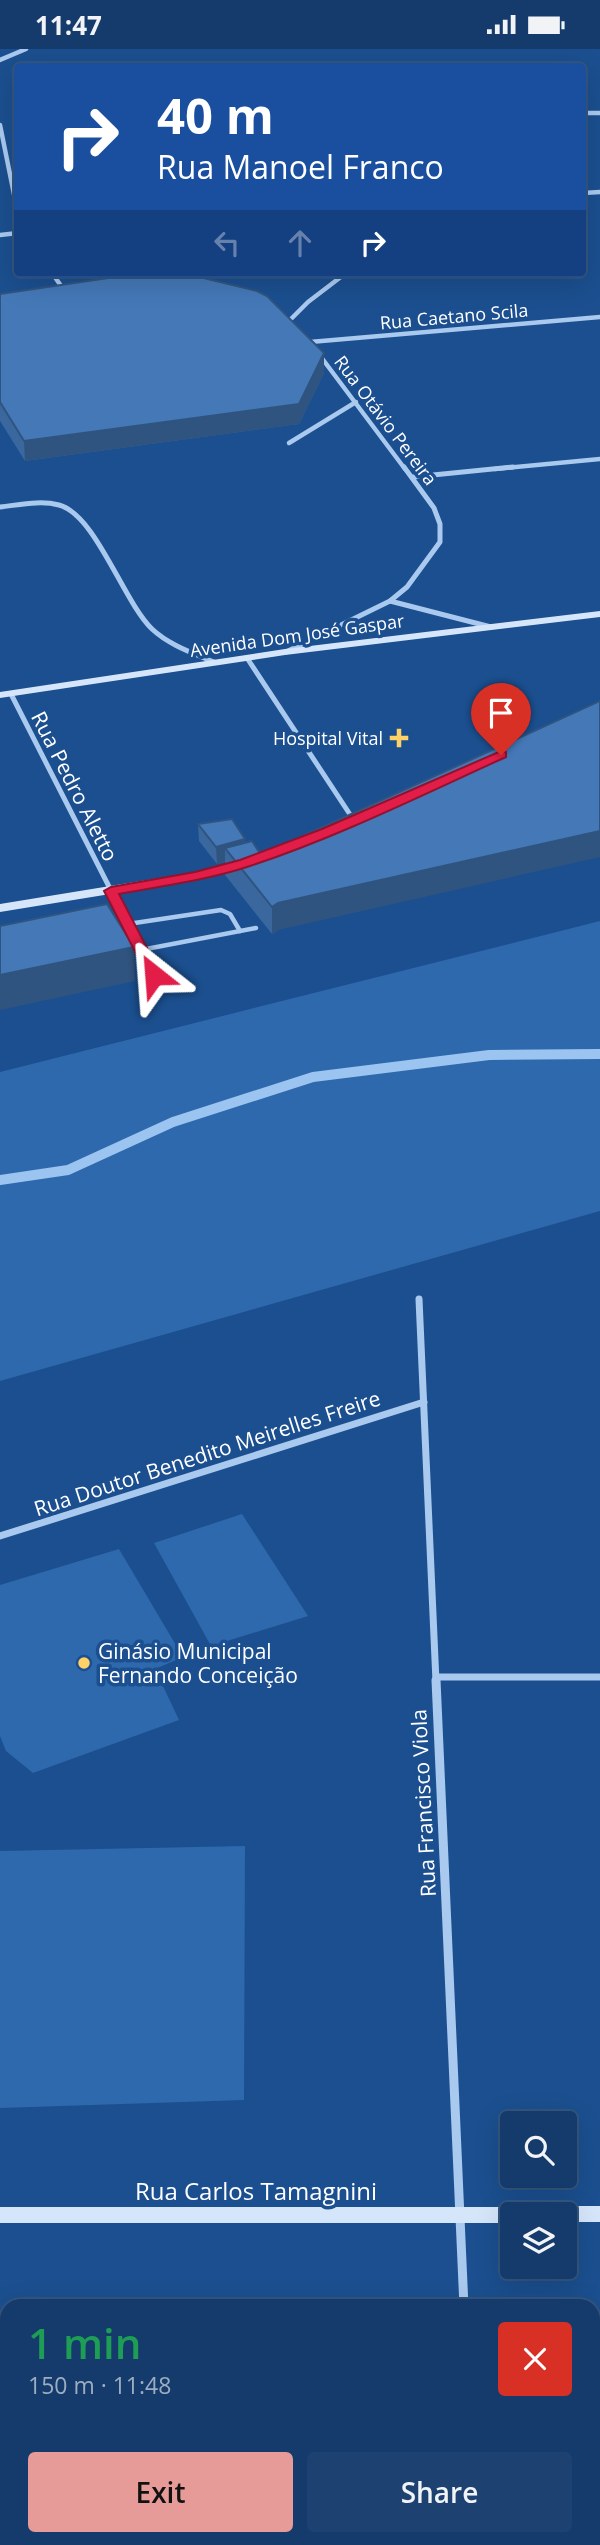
<!DOCTYPE html>
<meta charset="utf-8">
<style>
body{margin:0;font-family:"Open Sans",sans-serif;background:#1d4271;color:#f1f3f6;height:100vh;display:flex;flex-direction:column;font-size:26px;white-space:nowrap}
*{box-sizing:border-box;margin:0}
p{font-size:23px;color:#9dadc1}
.icon{flex:none;width:38px;height:38px;fill:none;stroke:currentColor;stroke-width:2;stroke-linecap:round;stroke-linejoin:round}
.map{position:relative;flex:1;overflow:hidden}
.panel{position:absolute;left:0px;top:2250px;width:600px;height:247px;display:flex;flex-direction:column;background:#143b6b;border-radius:21px 21px 0 0;box-shadow:0 7px 28px #0002,0 0 0 2px #33557e}
.panel>*{flex:none}
.hud{position:absolute;left:14px;top:14px;width:572px;height:214px;border-radius:7px;box-shadow:0 7px 28px #0002,0 0 0 2px #33557e;background:#1a4fa0;color:#fff;overflow:hidden}
.buttons{position:absolute;left:500px;top:2062px;display:grid;gap:14px}
.buttons a{display:grid;place-items:center;width:77px;height:77px;border-radius:7px;background:#143b6b;box-shadow:0 7px 28px #0002,0 0 0 2px #33557e;font-size:35px}
.pin{position:absolute;display:grid;place-items:center;width:60px;height:60px;color:#fff;margin:-72px -30px;border-radius:50% 50% 50% 0;rotate:-45deg;box-shadow:0 0 7px #0007}
.pin .icon{rotate:45deg}
.me{position:absolute;width:77px;margin:-38px;rotate:332deg;stroke-linejoin:round;filter:drop-shadow(0 0 5px #0008)}
.turn{display:flex;align-items:center;gap:24px;height:147px;padding:0 28px;font-size:32px}
.turn .icon{width:91px;height:91px;stroke-width:2.5}
.turn b{display:block;font-size:49px;line-height:60px}
.lanes{display:flex;align-items:center;height:66px;padding:0 28px;background:#0003;justify-content:center;gap:35px;direction:ltr}
.lanes .off{opacity:.35}
.round{display:grid;place-items:center;flex:none;width:74px;height:74px;border-radius:7px;background:#1d4271}
.summary{display:flex;align-items:center;justify-content:space-between;height:119px;padding:0 28px}
h1{font-size:42px;font-weight:600;line-height:52px;color:#1e9e55}
.cta{display:flex;gap:14px;margin-top:auto;padding:14px 28px}
.cta a{flex:1;height:80px;border-radius:7px;background:#e69b98;color:#111;font-size:28px;font-weight:600;line-height:80px;text-align:center}
.cta a+a{background:#1d4271;color:#f1f3f6}
.status{display:flex;justify-content:space-between;align-items:center;height:49px;padding:0 35px;background:#143b6b;direction:ltr}
.status svg{height:19px;fill:currentColor}
.map>svg:first-child{display:block}
.green{fill:#2e69ad}
.lines{fill:none;stroke-linecap:round;stroke-linejoin:round}
.stream{stroke:#9cc4f0;stroke-width:10}
.lane{stroke:#a9c9ee;stroke-width:4.5}
.street-far3{stroke:#a9c9ee;stroke-width:4.5}
.street-far2{stroke:#a9c9ee;stroke-width:5}
.street-far1{stroke:#a9c9ee;stroke-width:7}
.street{stroke:#a9c9ee;stroke-width:9}
.secondary{fill:#d6e6fa;fill-rule:evenodd}
.wall{fill:#3a679d}
.shaded-wall{fill:#305480}
.building{fill:#4478b7;stroke:#305480;stroke-width:2}
.route{fill:#e11d48;stroke:#92132f;stroke-width:2}
.poi-dot{fill:#ffd166;stroke:#1b4f8f;stroke-width:2.5}
.labels{text-anchor:middle;dominant-baseline:central;stroke-width:7;stroke-linejoin:round;paint-order:stroke}
.far-street-label{font-size:18px;fill:#fff;stroke:#1b4f8f}
.far-poi-label{font-size:18px;fill:#fff;stroke:#1b4f8f;text-anchor:end}
.street-label{font-size:21px;fill:#fff;stroke:#1b4f8f}
.poi-label{font-size:21px;fill:#fff;stroke:#1b4f8f;text-anchor:start}
.near-street-label{font-size:24px;fill:#fff;stroke:#1b4f8f}
</style>
<div class="status"><b>11:47</b><svg viewBox="0 0 49 12"><path d="M0 12V9h3v3zM5 12V6h3v6zM10 12V3h3v9zM15 12V0h3v12zM26 1h20v11H26zM47 4h2v5h-2z"/></svg></div>
<div class="map">
<svg width="600" height="2496" viewBox="0 0 600 2496">
<rect width="100%" height="100%" fill="#1b4f8f"/>
<g class="green">
<polygon points="600,872 600,1162 0,1332 0,1023"/>
<polygon points="242,1465 308,1567 211,1597 154,1494"/>
<polygon points="119,1500 183,1608 155,1620 179,1671 33,1724 6,1702 0,1687 0,1536"/>
<polygon points="245,1797 244,2051 0,2059 0,1802"/>
</g>
<g class="lines">
<polyline class="stream" points="0,1131 68,1121 173,1073 313,1028 489,1006 600,1005"/>
<g class="lane">
<polyline points="128,875 221,861 230,865 240,882"/>
<polyline points="141,901 256,879"/>
</g>
<g class="street-far3">
<polyline points="0,11 26,0"/>
<polyline points="583,64 600,64"/>
<polyline points="0,76 18,165"/>
<polyline points="583,144 600,143"/>
<polyline points="0,186 18,184"/>
<polyline points="52,224 66,244"/>
<polyline points="289,272 308,253 346,224"/>
<polyline points="310,293 600,268"/>
<polyline points="318,304 405,420"/>
<polyline points="289,394 356,353"/>
<polyline points="495,420 600,410"/>
</g>
<g class="street-far2">
<polyline points="413,428 513,418"/>
<path d="M0,458c19,-2 40,-7 59,-2 37,10 64,96 93,124 17,16 41,24 62,33"/>
<polyline points="390,552 491,578"/>
<polyline points="286,603 390,552 407,538 440,493 440,475 434,459 404,418"/>
<polyline points="247,609 353,770"/>
<polyline points="11,645 154,926"/>
</g>
<g class="street-far1">
<polyline points="419,1250 436,1633"/>
<polyline points="0,1487 424,1353"/>
<polyline points="437,1628 600,1628"/>
</g>
<g class="street">
<polyline points="436,1631 464,2258"/>
<polyline points="474,2490 475,2496"/>
</g>
<g class="secondary">
<polygon points="600,562 600,568 285,606 0,649 0,643 285,600"/>
<polygon points="243,811 247,812 247,818 196,831 0,863 0,855 196,823"/>
<polygon points="565,2157 600,2157 600,2173 565,2173 565,2165 556,2165 558,2159"/>
<polygon points="0,2158 513,2158 520,2160 522,2165 513,2165 513,2174 0,2174"/>
</g>
</g>
<g class="wall">
<polygon points="0,245 324,304 324,324 299,375 25,412 0,372"/>
<polygon points="198,775 245,794 261,806 278,881 272,885 225,826 225,813 217,815 199,792"/>
</g>
<g class="shaded-wall">
<polygon points="324,304 324,324 299,375 25,412 24,392"/>
<polygon points="600,782 600,808 278,881 272,885 272,858 278,854"/>
<polygon points="245,790 245,807 225,799 225,813 217,815 216,798"/>
<polygon points="134,898 135,932 0,961 0,926"/>
</g>
<g class="building">
<polygon points="142,224 187,225 257,242 267,247 324,304 299,355 24,392 0,353 0,245"/>
<polygon points="600,652 600,782 278,854 272,858 225,799 252,792 261,806"/>
<polygon points="232,770 245,790 216,798 198,775"/>
<polygon points="107,855 134,898 0,926 0,877"/>
</g>
<path class="route" d="M501,702l5,1v5c-84,38 -168,80 -256,109 -42,14 -87,20 -131,28l42,81 -2,3 -5,1 -7,-4 -43,-84 7,-4 84,-15 45,-12 82,-31z"/>
<g class="poi-dot">
<path d="M395.5 678.5h7v7h7v7h-7v7h-7v-7h-7v-7h7z"/>
<circle cx="84" cy="1614" r="7"/>
</g>
<g class="labels">
<g class="far-street-label">
<text transform="translate(454 267) rotate(-5)">Rua Caetano Scila</text>
<text transform="translate(386 371) rotate(53)">Rua Otávio Pereira</text>
<text transform="translate(297 586) rotate(-8)">Avenida Dom José Gaspar</text>
</g>
<g class="far-poi-label">
<text x="383" y="689">Hospital Vital</text>
</g>
<g class="street-label">
<text transform="translate(75 737) rotate(63)">Rua Pedro Aletto</text>
<text transform="translate(207 1404) rotate(-18)">Rua Doutor Benedito Meirelles Freire</text>
<text transform="translate(423 1754) rotate(-93)">Rua Francisco Viola</text>
</g>
<g class="poi-label">
<text x="98" y="1602">Ginásio Municipal<tspan x="98" dy="24">Fernando Conceição</tspan></text>
</g>
<g class="near-street-label">
<text x="256" y="2141">Rua Carlos Tamagnini</text>
</g>
</g>
</svg>
<div class="buttons">
<a><svg class="icon" aria-label="search" viewBox="0 0 24 24"><circle cx="10" cy="10" r="6"/><path d="M15 15l6 6"/></svg></a>
<a><svg class="icon" aria-label="layers" viewBox="0 0 24 24"><path d="M12 4l9 5-9 5-9-5zM3 14l9 5 9-5"/></svg></a>
</div>
<div class="pin" style="left:501px;top:706px;background:#d93025"><svg class="icon" aria-label="arrive" viewBox="0 0 24 24"><path d="M6 21V4h12l-3 4 3 4H6"/></svg></div>
<svg class="me" style="left:154px;top:926px" viewBox="-20 -20 40 40"><path d="M0-17L14 15 0 8-14 15z" fill="#e11d48" stroke="#fff" stroke-width="4"/></svg>
<div class="hud">
<div class="turn"><svg class="icon" aria-label="right" viewBox="0 0 24 24"><path d="M7 20v-9h11M14 6l5 5-5 5"/></svg><div><b>40 m</b>Rua Manoel Franco</div></div>
<div class="lanes"><svg class="icon off" aria-label="left" viewBox="0 0 24 24"><path d="M17 20v-9H6M10 6l-5 5 5 5"/></svg><svg class="icon off" aria-label="ahead" viewBox="0 0 24 24"><path d="M12 20V5M6 11l6-6 6 6"/></svg><svg class="icon" aria-label="right" viewBox="0 0 24 24"><path d="M7 20v-9h11M14 6l5 5-5 5"/></svg></div>
</div>
<section class="panel">
<div class="summary"><div><h1>1 min</h1><p>150 m · 11:48</p></div><a class="round" style="background:#d93025;color:#fff"><svg class="icon" aria-label="close" viewBox="0 0 24 24"><path d="M6 6l12 12M18 6L6 18"/></svg></a></div>
<div class="cta"><a>Exit</a><a>Share</a></div>
</section>
</div>
